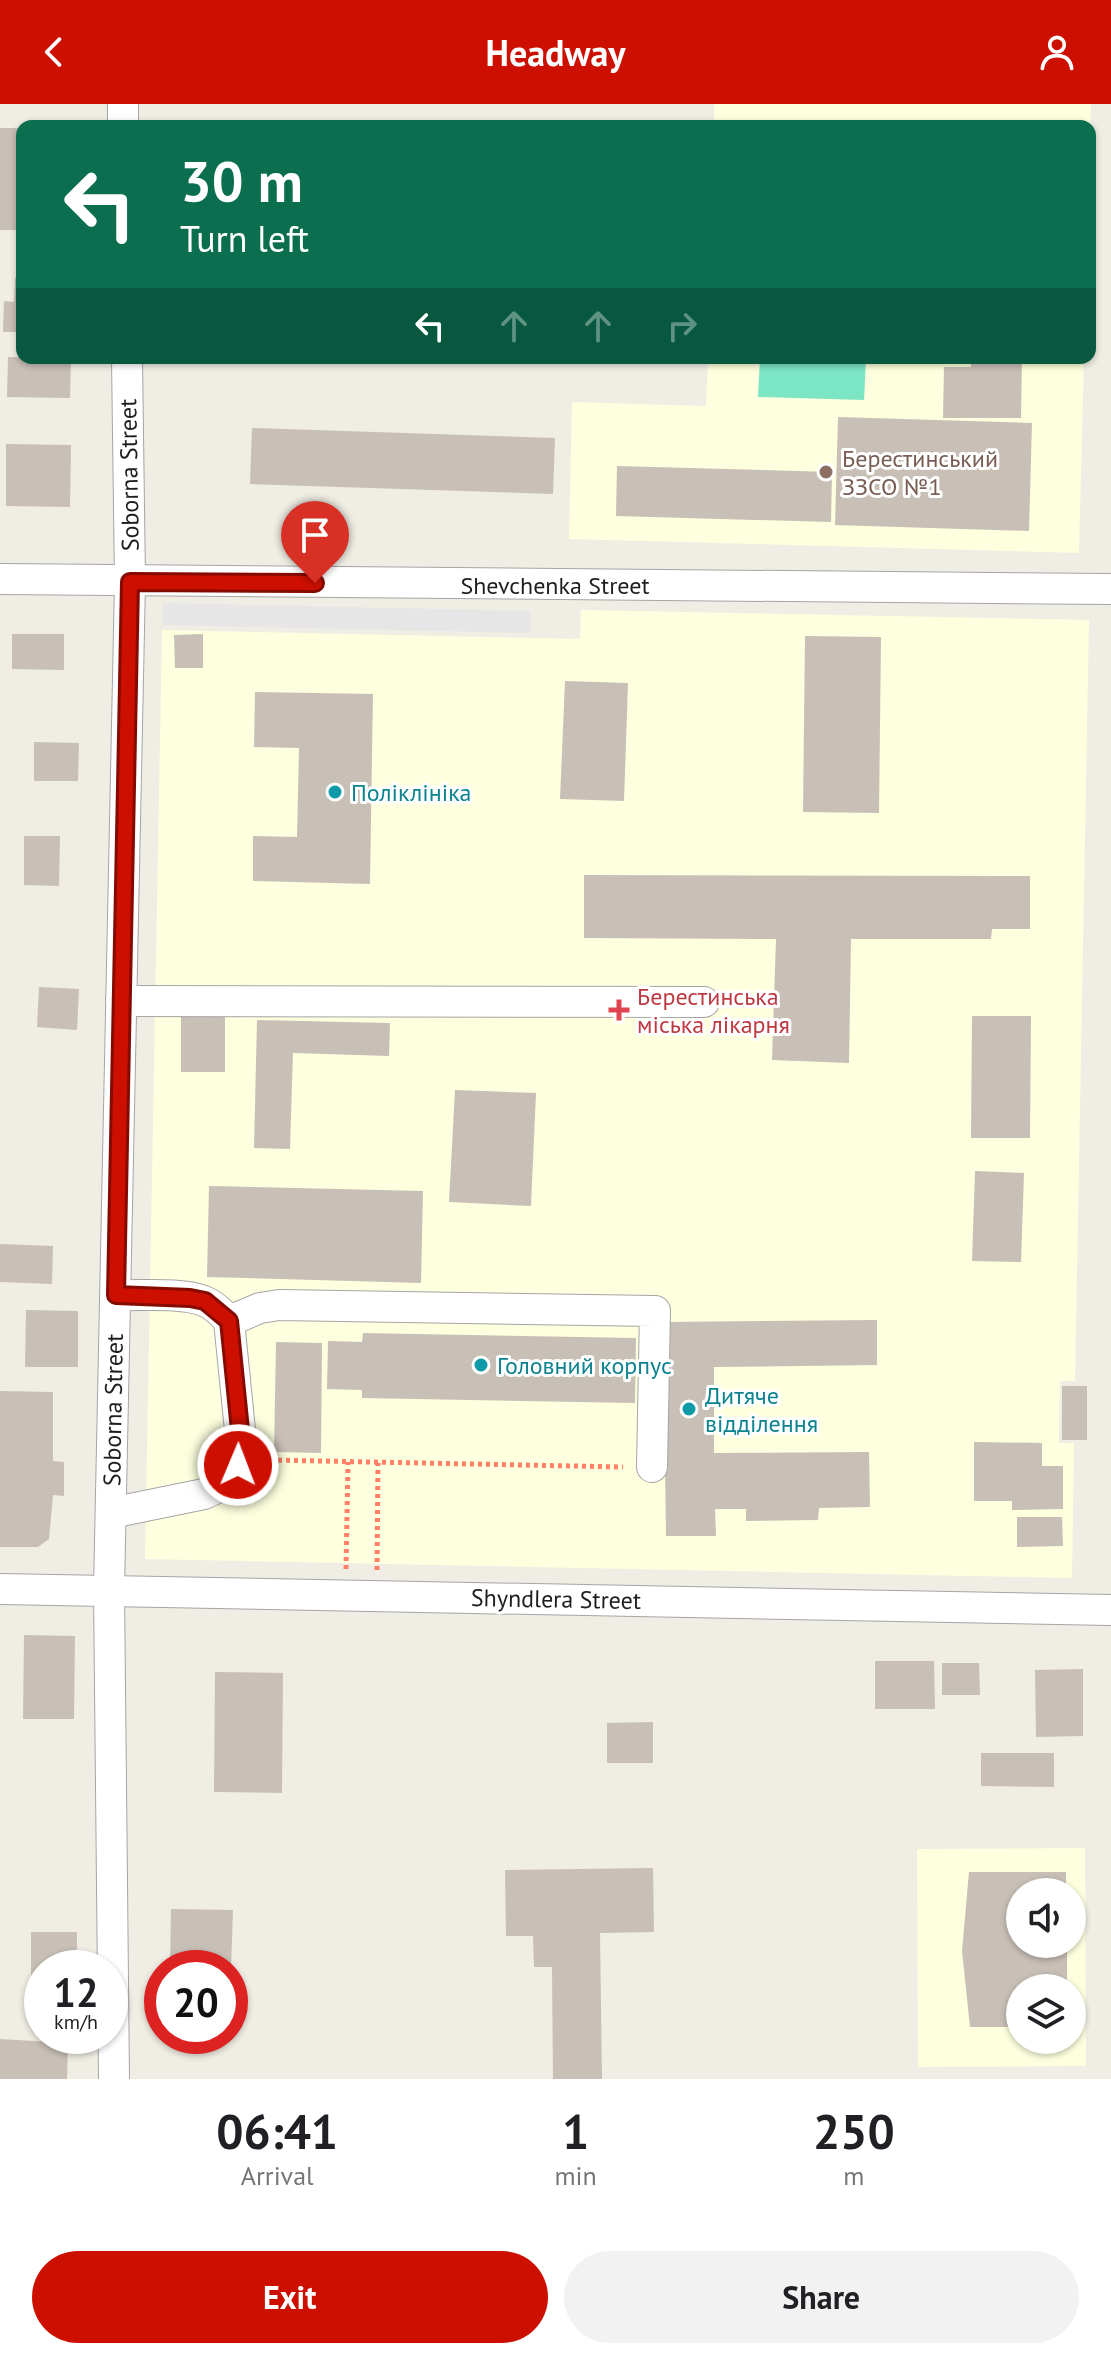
<!DOCTYPE html>
<meta charset="utf-8">
<style>
body{margin:0;font-family:"PT Sans",sans-serif;background:#f2f2f2;color:#202124;height:100vh;display:flex;flex-direction:column;font-size:30px;white-space:nowrap}
*{box-sizing:border-box;margin:0}
p{font-size:26px;color:#757577}
.icon{flex:none;width:44px;height:44px;fill:none;stroke:currentColor;stroke-width:2;stroke-linecap:round;stroke-linejoin:round}
.map{position:relative;height:1975px;overflow:hidden}
.panel{display:flex;flex-direction:column;background:#fff;flex:1}
.panel>*{flex:none}
.hud{position:absolute;left:16px;top:16px;width:1080px;height:244px;border-radius:16px;box-shadow:0 2px 6px #0004;background:#0b6e4f;color:#fff;overflow:hidden}
.tools{position:absolute;left:1006px;top:1774px;display:grid;gap:16px}
.tools a{display:grid;place-items:center;width:80px;height:80px;border-radius:50%;background:#fff;box-shadow:0 2px 6px #0004;font-size:40px}
.speed{position:absolute;left:24px;top:1846px;display:flex;gap:16px;font-size:40px;font-weight:700;text-align:center}
.speed>*{display:grid;place-content:center;width:104px;height:104px;border-radius:50%;background:#fff;box-shadow:0 2px 6px #0004;line-height:1}
.speed small{font-size:20px;font-weight:400}
.speed .limit{border:12px solid #d22;background:#fff;color:#111}
.pin{position:absolute;display:grid;place-items:center;width:68px;height:68px;color:#fff;margin:-82px -34px;border-radius:50% 50% 50% 0;rotate:-45deg;box-shadow:0 0 8px #0007}
.pin .icon{rotate:45deg}
.me{position:absolute;width:88px;margin:-44px;rotate:1deg;stroke-linejoin:round;filter:drop-shadow(0 0 6px #0008)}
.turn{display:flex;align-items:center;gap:28px;height:168px;padding:0 32px;font-size:36px}
.turn .icon{width:104px;height:104px;stroke-width:2.5}
.turn b{display:block;font-size:56px;line-height:68px}
.lanes{display:flex;align-items:center;height:76px;padding:0 32px;background:#0003;justify-content:center;gap:40px;direction:ltr}
.lanes .off{opacity:.35}
.eta{display:flex;justify-content:space-evenly;align-items:center;height:136px;text-align:center}
.eta b{font-size:48px;font-weight:700;line-height:56px}
.primary-button{display:flex;gap:16px;margin-top:auto;padding:16px 32px}
.primary-button a{flex:1;height:92px;border-radius:48px;background:#cd0f00;color:#fff;font-size:32px;font-weight:700;line-height:92px;text-align:center}
.primary-button a+a{background:#f2f2f2;color:#202124}
header{display:flex;justify-content:space-between;align-items:center;height:104px;padding:0 32px;background:#cd0f00;color:#fff;font-size:36px;font-weight:700}
.map>svg:first-child{display:block}
.education{fill:#fdffde;fill-rule:evenodd}
.pitch{fill:#7ce5c4}
.parking{fill:#e6e6e6}
.building{fill:#c8bfb6}
.lines{fill:none;stroke-linecap:round;stroke-linejoin:round}
.minor-casing{stroke:#a5a5a5;stroke-width:32}
.path{stroke:#ff8066;stroke-width:5;stroke-dasharray:4 4;stroke-linecap:butt}
.minor{stroke:#fff;stroke-width:30}
.route-casing{stroke:#850a00;stroke-width:20}
.route{stroke:#cd0f00;stroke-width:14}
.education-dot{fill:#8d6e63;stroke:#fff;stroke-width:3}
.culture-dot{fill:#0f9aa8;stroke:#fff;stroke-width:3}
.health-dot{fill:#e0444e;stroke:#fff;stroke-width:3}
.labels{text-anchor:middle;dominant-baseline:central;stroke-width:6;stroke-linejoin:round;paint-order:stroke}
.education-label{font-size:24px;fill:#785e54;stroke:#fff;text-anchor:start}
.street-label{font-size:24px;fill:#1e1e1e;stroke:#fff}
.culture-label{font-size:24px;fill:#0d838f;stroke:#fff;text-anchor:start}
.health-label{font-size:24px;fill:#be3a42;stroke:#fff;text-anchor:start}
</style>
<header><svg class="icon" aria-label="back" viewBox="0 0 24 24"><path d="M15 5l-7 7 7 7"/></svg>Headway<svg class="icon" aria-label="person" viewBox="0 0 24 24"><circle cx="12" cy="8" r="4"/><path d="M4 21q1-7 8-7t8 7"/></svg></header>
<div class="map">
<svg width="1111" height="1975" viewBox="0 0 1111 1975">
<rect width="100%" height="100%" fill="#f0ede4"/>
<g class="education">
<polygon points="714,0 1091,0 1090,38 1090,22 714,22"/>
<polygon points="708,254 1084,254 1079,449 569,435 572,298 706,302"/>
<polygon points="581,506 1089,516 1075,1277 1060,1277 1059,1339 1074,1339 1072,1474 145,1455 162,526 580,535"/>
<path d="M1085,1744l1,218 -168,1 -1,-218zM1020,1788h52v52h-52zM1020,1884h52v52h-52z"/>
</g>
<polygon class="pitch" points="760,254 866,254 864,296 758,293"/>
<polygon class="parking" points="163,499 530,507 530,529 163,521"/>
<g class="building">
<rect x="0" y="24" width="22" height="102"/>
<polygon points="15,174 22,174 22,228 3,228 4,197 14,198"/>
<polygon points="8,253 71,254 70,294 7,293"/>
<polygon points="971,254 1022,254 1021,314 943,314 944,263 971,263"/>
<polygon points="838,313 1032,319 1029,427 835,421"/>
<polygon points="252,324 555,334 553,390 250,380"/>
<polygon points="6,340 71,341 70,403 6,402"/>
<polygon points="617,362 832,368 831,418 616,412"/>
<polygon points="12,530 64,530 64,566 12,565"/>
<polygon points="203,530 203,564 175,564 174,531"/>
<polygon points="805,532 881,533 879,709 803,708"/>
<polygon points="565,577 628,579 624,697 560,695"/>
<polygon points="255,588 373,590 370,780 253,777 253,732 297,733 299,644 254,643"/>
<polygon points="34,638 79,639 78,677 34,677"/>
<polygon points="24,732 60,732 59,782 24,781"/>
<polygon points="584,771 1030,772 1030,825 992,825 991,835 851,835 849,959 772,956 776,835 584,834"/>
<polygon points="39,883 79,885 77,926 37,923"/>
<rect x="181" y="912" width="44" height="56"/>
<polygon points="972,912 1031,912 1030,1034 971,1034"/>
<polygon points="257,916 390,919 389,952 293,949 290,1045 254,1044"/>
<polygon points="455,986 536,989 531,1102 449,1098"/>
<polygon points="975,1067 1024,1069 1021,1158 972,1157"/>
<polygon points="209,1082 423,1087 421,1179 207,1173"/>
<polygon points="0,1140 53,1142 52,1180 0,1178"/>
<polygon points="26,1206 78,1207 78,1263 25,1263"/>
<polygon points="877,1216 877,1261 714,1263 714,1349 869,1348 870,1403 819,1404 818,1416 746,1417 746,1405 715,1405 716,1432 666,1432 663,1218"/>
<polygon points="363,1229 636,1234 635,1299 362,1294 362,1286 327,1285 328,1237 362,1238"/>
<polygon points="276,1238 322,1239 321,1349 274,1348"/>
<rect x="1062" y="1282" width="25" height="54"/>
<polygon points="0,1287 53,1288 53,1357 64,1358 64,1392 53,1391 49,1435 38,1443 0,1443"/>
<polygon points="974,1338 1042,1339 1042,1362 1063,1362 1063,1405 1012,1406 1012,1397 974,1397"/>
<polygon points="1017,1413 1062,1413 1063,1442 1017,1443"/>
<polygon points="24,1531 75,1532 74,1615 23,1615"/>
<polygon points="875,1557 934,1557 935,1605 875,1605"/>
<polygon points="942,1559 979,1559 980,1591 942,1591"/>
<polygon points="1083,1565 1083,1632 1036,1633 1035,1566"/>
<polygon points="215,1568 283,1569 282,1689 214,1688"/>
<polygon points="653,1618 653,1659 607,1659 607,1619"/>
<polygon points="981,1649 1054,1649 1054,1683 981,1682"/>
<polygon points="653,1764 654,1828 600,1829 602,1975 553,1975 552,1863 534,1863 533,1832 506,1832 505,1766"/>
<polygon points="969,1768 1066,1768 1066,1788 1020,1788 1020,1840 1067,1840 1067,1884 1020,1884 1020,1923 970,1923 962,1847"/>
<polygon points="171,1805 233,1806 231,1864 170,1864"/>
<polygon points="31,1828 77,1828 77,1864 42,1864 42,1876 31,1876"/>
<polygon points="0,1935 68,1939 67,1975 0,1975"/>
</g>
<g class="lines">
<g class="minor-casing">
<g id="minor">
<polyline points="123,0 123,22"/>
<polyline points="0,475 1111,485"/>
<polyline points="121,897 704,898"/>
<polyline points="229,1217 260,1204 279,1201 655,1207 652,1363"/>
<path d="M111,1409l93,-19c22,-9 33,-21 38,-44l-13,-129c-7,-8 -15,-16 -25,-20 -23,-9 -63,-5 -88,-6"/>
<polyline points="0,1485 1111,1506"/>
<polyline points="114,1975 109,1486 130,478 127,254"/>
</g>
</g>
<g class="path">
<polyline points="270,1356 623,1363"/>
<polyline points="346,1465 348,1358"/>
<polyline points="377,1466 378,1359"/>
</g>
<use href="#minor" class="minor"/>
</g>
<g class="lines">
<g class="route-casing">
<polyline id="route" points="238,1361 242,1346 229,1217 205,1197 190,1194 116,1191 130,478 315,479"/>
</g>
<use href="#route" class="route"/>
</g>
<circle class="education-dot" cx="826" cy="368" r="8"/>
<g class="culture-dot">
<circle cx="335" cy="688" r="8"/>
<circle cx="481" cy="1261" r="8"/>
<circle cx="689" cy="1305" r="8"/>
</g>
<path class="health-dot" d="M615 894h8v8h8v8h-8v8h-8v-8h-8v-8h8z"/>
<g class="labels">
<g class="education-label">
<text x="842" y="354">Берестинський<tspan x="842" dy="28">ЗЗСО №1</tspan></text>
</g>
<g class="street-label">
<text transform="translate(129 371) rotate(-91)">Soborna Street</text>
<text x="555" y="481">Shevchenka Street</text>
<text transform="translate(113 1306) rotate(-89)">Soborna Street</text>
<text transform="translate(556 1495) rotate(1)">Shyndlera Street</text>
</g>
<g class="culture-label">
<text x="351" y="688">Поліклініка</text>
<text x="497" y="1261">Головний корпус</text>
<text x="705" y="1291">Дитяче<tspan x="705" dy="28">відділення</tspan></text>
</g>
<g class="health-label">
<text x="637" y="892">Берестинська<tspan x="637" dy="28">міська лікарня</tspan></text>
</g>
</g>
</svg>
<div class="tools">
<a><svg class="icon" aria-label="sound" viewBox="0 0 24 24"><path d="M4 9h4l5-4v14l-5-4H4zM17 9q2 3 0 6"/></svg></a>
<a><svg class="icon" aria-label="layers" viewBox="0 0 24 24"><path d="M12 4l9 5-9 5-9-5zM3 14l9 5 9-5"/></svg></a>
</div>
<div class="speed"><div>12<small>km/h</small></div><div class="limit">20</div></div>
<div class="pin" style="left:315px;top:479px;background:#d93025"><svg class="icon" aria-label="arrive" viewBox="0 0 24 24"><path d="M6 21V4h12l-3 4 3 4H6"/></svg></div>
<svg class="me" style="left:238px;top:1361px" viewBox="-20 -20 40 40"><circle r="17" fill="#cd0f00" stroke="#fff" stroke-width="3"/><path d="M0-11L8 9 0 5-8 9z" fill="#fff"/></svg>
<div class="hud">
<div class="turn"><svg class="icon" aria-label="left" viewBox="0 0 24 24"><path d="M17 20v-9H6M10 6l-5 5 5 5"/></svg><div><b>30 m</b>Turn left</div></div>
<div class="lanes"><svg class="icon" aria-label="left" viewBox="0 0 24 24"><path d="M17 20v-9H6M10 6l-5 5 5 5"/></svg><svg class="icon off" aria-label="ahead" viewBox="0 0 24 24"><path d="M12 20V5M6 11l6-6 6 6"/></svg><svg class="icon off" aria-label="ahead" viewBox="0 0 24 24"><path d="M12 20V5M6 11l6-6 6 6"/></svg><svg class="icon off" aria-label="right" viewBox="0 0 24 24"><path d="M7 20v-9h11M14 6l5 5-5 5"/></svg></div>
</div>
</div>
<section class="panel">
<div class="eta">
<div><b>06:41</b><p>Arrival</p></div>
<div><b>1</b><p>min</p></div>
<div><b>250</b><p>m</p></div>
</div>
<div class="primary-button"><a>Exit</a><a>Share</a></div>
</section>
